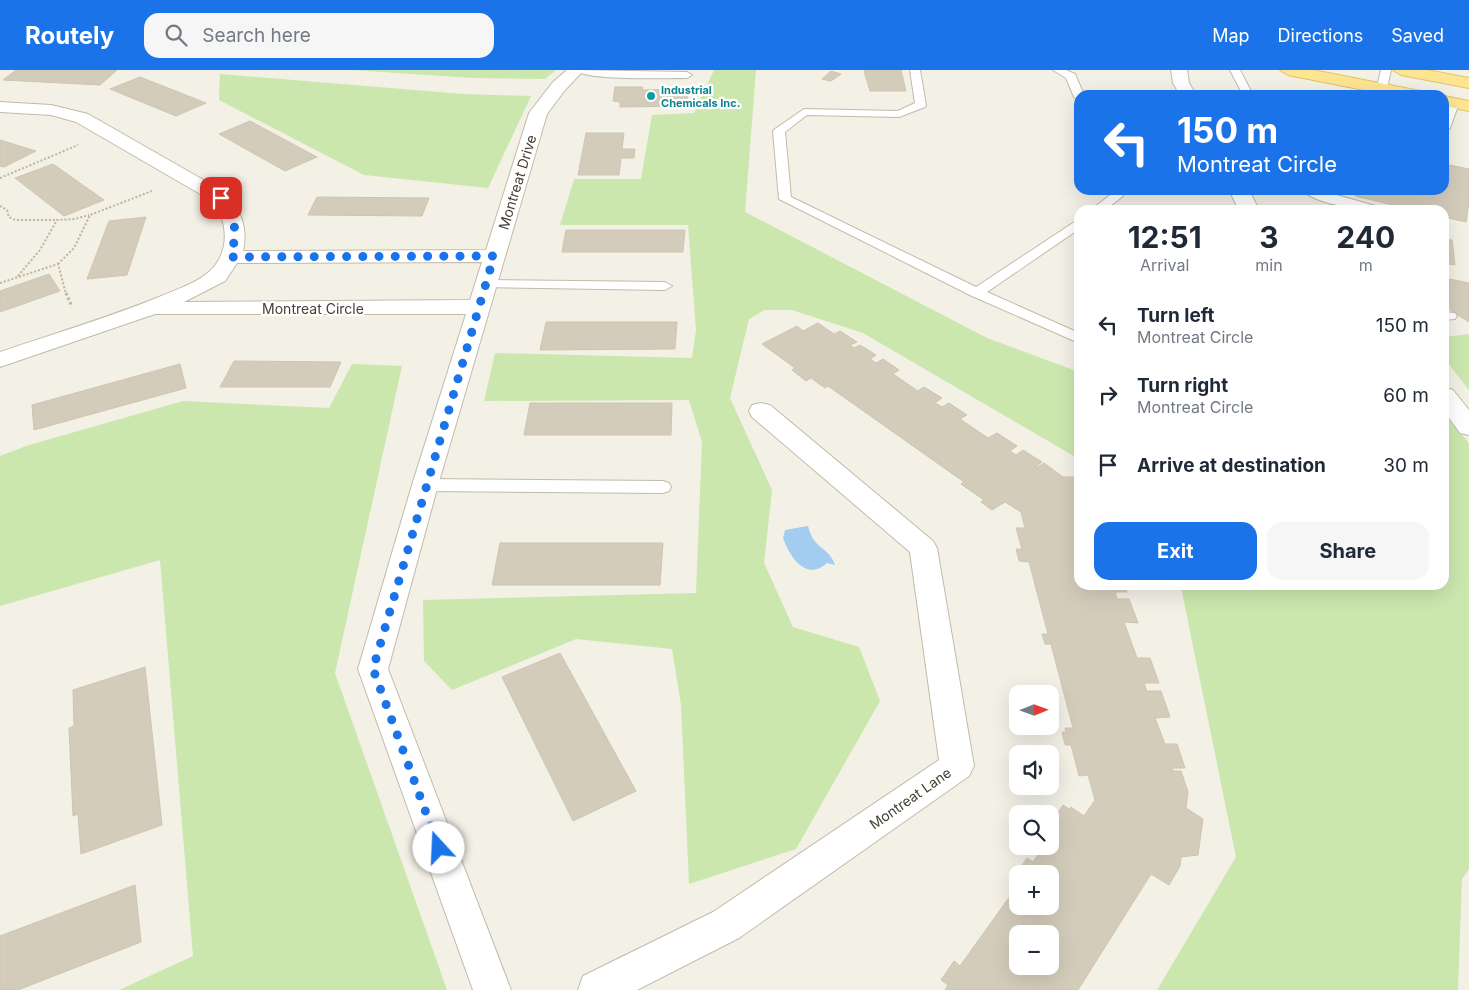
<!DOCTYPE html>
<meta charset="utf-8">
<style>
body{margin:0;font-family:Inter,sans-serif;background:#f6f6f7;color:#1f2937;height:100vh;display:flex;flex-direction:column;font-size:19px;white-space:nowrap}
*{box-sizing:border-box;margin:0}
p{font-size:16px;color:#747a83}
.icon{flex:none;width:28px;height:28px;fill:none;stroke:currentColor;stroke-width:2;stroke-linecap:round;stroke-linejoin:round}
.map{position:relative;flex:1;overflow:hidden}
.panel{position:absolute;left:1074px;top:135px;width:375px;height:385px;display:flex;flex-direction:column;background:#fff;border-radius:15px;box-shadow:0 5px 20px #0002}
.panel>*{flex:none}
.guide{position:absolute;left:1074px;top:20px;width:375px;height:105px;border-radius:15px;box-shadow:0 5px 20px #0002;background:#1a73e8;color:#fff;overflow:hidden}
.needle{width:32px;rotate:89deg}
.buttons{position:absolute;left:1009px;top:615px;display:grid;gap:10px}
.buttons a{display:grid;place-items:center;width:50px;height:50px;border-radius:10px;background:#fff;box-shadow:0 5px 20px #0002;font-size:25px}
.pin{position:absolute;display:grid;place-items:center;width:42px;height:42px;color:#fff;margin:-21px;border-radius:10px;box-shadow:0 2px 8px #0006}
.me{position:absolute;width:55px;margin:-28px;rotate:340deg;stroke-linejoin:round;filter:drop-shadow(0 0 4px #0008)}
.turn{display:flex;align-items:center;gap:18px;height:105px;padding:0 20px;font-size:22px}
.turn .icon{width:65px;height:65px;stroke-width:2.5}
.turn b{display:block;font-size:35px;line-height:42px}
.eta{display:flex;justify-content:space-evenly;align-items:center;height:85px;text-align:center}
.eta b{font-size:30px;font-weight:700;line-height:35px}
.action{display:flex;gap:10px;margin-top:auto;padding:10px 20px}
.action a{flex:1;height:58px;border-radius:15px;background:#1a73e8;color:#fff;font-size:20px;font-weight:700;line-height:58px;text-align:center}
.action a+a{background:#f6f6f7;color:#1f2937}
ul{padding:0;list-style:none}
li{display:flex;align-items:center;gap:15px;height:70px;padding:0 20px}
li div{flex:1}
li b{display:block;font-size:19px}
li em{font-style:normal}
header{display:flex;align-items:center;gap:30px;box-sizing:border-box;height:70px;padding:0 25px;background:#1a73e8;color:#fff}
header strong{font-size:24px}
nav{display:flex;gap:28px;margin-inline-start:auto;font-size:18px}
.search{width:350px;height:45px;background:#f6f6f7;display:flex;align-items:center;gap:12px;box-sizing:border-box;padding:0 18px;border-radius:15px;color:#747a83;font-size:19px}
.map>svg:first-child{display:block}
.green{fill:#cbe7ae}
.water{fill:#a2ccf0}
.building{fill:#d4ccbb;stroke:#cfc4af;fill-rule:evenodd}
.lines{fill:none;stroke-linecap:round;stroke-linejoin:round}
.lane-casing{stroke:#c1bbab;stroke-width:2}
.street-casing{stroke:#c1bbab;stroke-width:2}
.primary-casing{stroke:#e3c363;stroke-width:2}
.path-far1{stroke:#c0b49a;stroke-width:2;stroke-dasharray:2 2;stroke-linecap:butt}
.path{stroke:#c0b49a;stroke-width:3;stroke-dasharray:2.5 2.5;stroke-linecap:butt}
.lane{fill:#fff;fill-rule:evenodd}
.street{fill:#fff;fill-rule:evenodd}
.primary{fill:#fee594;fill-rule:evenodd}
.route{stroke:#1a73e8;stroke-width:9;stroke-dasharray:0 16.2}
.culture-dot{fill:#0f9aa8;stroke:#fff;stroke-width:2}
.labels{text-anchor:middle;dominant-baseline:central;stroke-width:4.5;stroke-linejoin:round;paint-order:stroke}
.far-culture-label{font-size:11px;font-weight:bold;fill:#0d838f;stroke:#fff;text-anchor:start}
.street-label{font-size:14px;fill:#464035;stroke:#fff}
</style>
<header>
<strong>Routely</strong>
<div class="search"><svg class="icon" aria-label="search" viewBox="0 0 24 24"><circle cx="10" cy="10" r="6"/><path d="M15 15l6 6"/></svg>Search here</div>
<nav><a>Map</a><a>Directions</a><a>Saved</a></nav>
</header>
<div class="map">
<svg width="1469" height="920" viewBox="0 0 1469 920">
<rect width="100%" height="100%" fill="#f3f0e6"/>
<g class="green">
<polygon points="351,0 556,0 545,9 473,8"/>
<polygon points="714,0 756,0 745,142 987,268 1079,302 1079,389 863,263 792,240 765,240 749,249 730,328 772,420 764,493 793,557 859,577 880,631 796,779 689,814 681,635 672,579 576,569 452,620 424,591 423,530 696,523 702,372 689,330 484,331 495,283 692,288 696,260 688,155 560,155 574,109 641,109 652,45 694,43"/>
<polygon points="220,4 463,24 531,26 488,118 364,105 219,30"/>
<polygon points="1469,264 1469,320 1444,288 1444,267"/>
<polygon points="352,294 402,296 335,603 447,920 119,920 193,886 160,490 0,536 0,386 29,375 183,331 329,338"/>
<polygon points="1444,343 1469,373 1469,799 1462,809 1458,920 1157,920 1236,787 1182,522 1177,515 1444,515"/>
</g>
<path class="water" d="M808,456c6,25 20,19 27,39l-8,-2c-21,19 -37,-6 -44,-25l2,-8z"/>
<g class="building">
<polygon points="16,0 117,0 100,15 3,10"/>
<polygon points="866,0 901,0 906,21 870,21 864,1"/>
<polygon points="831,1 841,4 831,11 822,9"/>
<polygon points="140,7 206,33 176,46 110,19"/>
<polygon points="615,17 643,17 642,20 688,19 687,36 620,37 620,32 613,31"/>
<polygon points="250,51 317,87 285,101 219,64"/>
<polygon points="586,63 624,63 622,79 635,79 634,88 621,88 619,105 578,105"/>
<polygon points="0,70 36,81 4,97 0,96"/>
<polygon points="53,94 104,130 64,146 15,108"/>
<polygon points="1444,94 1469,99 1469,132 1466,152 1444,147 1444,140 1414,140 1355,126 1357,120 1444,120"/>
<polygon points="317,127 429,128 422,146 308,145"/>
<polygon points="146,147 127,205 87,209 109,151"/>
<polygon points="566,160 685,160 683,182 562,182"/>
<polygon points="1444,169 1452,170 1455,195 1444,193"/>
<polygon points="49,204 60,221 0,242 0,221"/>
<polygon points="1444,208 1469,213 1469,252 1444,236"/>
<polygon points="546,252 677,252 675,279 540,280"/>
<path d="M818,253l16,11 6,-3 17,11 -7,3 4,3 6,-3 16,10 -6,4 6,4 7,-4 16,11 -6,4 25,17 6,-4 18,11 -7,5 7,4 7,-4 18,12 -7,4 28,19 9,-5 20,13 -7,5 6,4 7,-5 19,12 -7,5 1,1 8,-5 19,14h16v108h46l2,7h-12l2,7h12l9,24 -14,-1 13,36h13l9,25h-15l3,8h14l9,26 -15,1 10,26h12l8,24h-13l1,3h8l7,21 -2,16 17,11 -5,36 -17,2 -1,9 -11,19 -18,-11 -73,116h-133l3,-5 -7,-5 13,-19 6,5 58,-81v21h32v-32h-34l11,-16 6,4 11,-16h6v-9l10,-14 -7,-4 10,-14 6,4 2,-2 13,9 11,-16 -7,-25 -9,1 -8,-31h-6l-3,-13h4l-1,-4h8l-22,-84h-6l-3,-10h6l-19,-72 -10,-1 -3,-12h6l-6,-21h9l-4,-16 -16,-10 -13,8 -11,-8 3,-2 -23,-16 3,-2 -136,-96 -3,2 -14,-10 -5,3 -14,-11 3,-2 -33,-24 35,-18 6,5zM1018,864h32v32h-32z"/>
<polygon points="234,291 341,292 330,317 220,317"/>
<polygon points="180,294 186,318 34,360 32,335"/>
<polygon points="530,333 672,333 671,365 524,365"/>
<polygon points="500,473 663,473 660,515 492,515"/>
<polygon points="560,583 636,721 573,751 502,607"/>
<polygon points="145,597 162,755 81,784 78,744 73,746 69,658 74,656 73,620"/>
<polygon points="135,815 141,872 18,920 0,920 0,866"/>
</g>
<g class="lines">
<g class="lane-casing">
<g id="lane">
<path d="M575,0l112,2 5,3 -5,3c-20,0 -100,3 -112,-8z"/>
<polygon points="910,0 920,0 926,35 925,37 899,47 807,45 785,62 791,127 976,217 1079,149 1079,159 987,222 1079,263 1079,273 972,226 779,129 773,61 775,59 804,39 898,41 915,33"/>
<polygon points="1053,0 1066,0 1075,4 1084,25 1079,25 1079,30 1074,27 1066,8"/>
<polygon points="1230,0 1240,0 1253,25 1243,25"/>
<polygon points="1381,0 1391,0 1387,18 1380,25 1369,25 1377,17"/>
<path d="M1454,30l5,3 -9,25 -6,3c0,-10 -2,-27 10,-31z"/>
<polygon points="1109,120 1121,120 1123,126 1105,140 1091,140 1110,125"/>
<path d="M1303,120h16l60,17 2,3c-19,0 -65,-5 -78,-20z"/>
<polygon points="486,210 665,212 672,216 665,220 481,217 479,214 481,211"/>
<polygon points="1444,242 1455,243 1457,246 1455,249 1444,250"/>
<polygon points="425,409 663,411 669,413 671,417 669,421 663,423 425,421 419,419 417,415 419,411"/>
</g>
</g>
<g class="street-casing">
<g id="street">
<path d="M567,0h17l-19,20 -18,24 -109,371 -50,184 123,321h-38l-115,-321 54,-184 54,-171h-311l-155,53v-15c53,-18 107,-34 159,-55 16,-7 38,-14 51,-26 20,-19 18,-48 4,-69l-138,-80 -25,-7 -51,-3v-10l51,3 37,9 140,80c13,19 20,33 15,57l243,-1 43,-137 24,-31zM482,192l-12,38 -286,2 41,-21 12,-18z"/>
<polygon points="1171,0 1187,0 1189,13 1196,25 1180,25 1173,13"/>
<polygon points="1229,120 1249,120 1259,140 1239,140"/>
<polygon points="1444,317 1453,320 1469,340 1469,365 1460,363 1444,341"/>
<polygon points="761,333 770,335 933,471 937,478 974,696 969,706 739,868 637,920 578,920 583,906 713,842 939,690 910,482 752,347 749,341 752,335"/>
</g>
</g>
<g class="primary-casing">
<g id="primary">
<polygon points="1280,0 1313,0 1415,20 1421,21 1423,25 1389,25 1288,5"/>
<polygon points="1393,0 1427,0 1469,8 1469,18 1401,5"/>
<polygon points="1444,26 1469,31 1469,41 1444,36"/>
</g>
</g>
<g class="path-far1">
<polyline points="0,108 78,75"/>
<polyline points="0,136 7,140 9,147 15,150 57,150"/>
<polyline points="58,194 74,178 90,145 152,121"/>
<polyline points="18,206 40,180 57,150 75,149 89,145"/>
<polyline points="0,213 58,194 66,224"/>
</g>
<polyline class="path" points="66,223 72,237"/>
<use href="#lane" class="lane"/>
<use href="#street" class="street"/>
<use href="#primary" class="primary"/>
</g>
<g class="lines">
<path class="route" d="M221,128c16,23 16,32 10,59l263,-1 -121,413 66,179"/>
</g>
<circle class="culture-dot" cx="651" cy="26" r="5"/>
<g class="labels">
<g class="far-culture-label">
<text x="661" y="20">Industrial<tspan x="661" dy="13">Chemicals Inc.</tspan></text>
</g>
<g class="street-label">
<text transform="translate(517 112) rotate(-73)">Montreat Drive</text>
<text x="313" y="238">Montreat Circle</text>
<text transform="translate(910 728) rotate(-35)">Montreat Lane</text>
</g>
</g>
</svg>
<div class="buttons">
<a><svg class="needle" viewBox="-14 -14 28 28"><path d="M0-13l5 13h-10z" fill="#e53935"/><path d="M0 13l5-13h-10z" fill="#747a83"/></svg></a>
<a><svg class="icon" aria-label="sound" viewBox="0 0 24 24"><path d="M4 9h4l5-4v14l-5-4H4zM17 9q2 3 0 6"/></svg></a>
<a><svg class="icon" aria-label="search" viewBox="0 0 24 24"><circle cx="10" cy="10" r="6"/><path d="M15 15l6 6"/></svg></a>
<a>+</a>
<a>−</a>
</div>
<div class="pin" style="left:221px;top:128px;background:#d93025"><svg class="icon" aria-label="arrive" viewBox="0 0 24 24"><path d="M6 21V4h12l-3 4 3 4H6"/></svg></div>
<svg class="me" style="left:439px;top:778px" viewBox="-20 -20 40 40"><circle r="19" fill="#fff"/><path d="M0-13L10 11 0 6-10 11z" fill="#1a73e8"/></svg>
<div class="guide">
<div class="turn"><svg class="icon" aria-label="left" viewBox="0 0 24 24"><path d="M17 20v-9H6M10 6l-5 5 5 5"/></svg><div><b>150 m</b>Montreat Circle</div></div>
</div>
<section class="panel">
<div class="eta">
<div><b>12:51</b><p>Arrival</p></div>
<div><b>3</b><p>min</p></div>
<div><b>240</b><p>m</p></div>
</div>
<ul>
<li><svg class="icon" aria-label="left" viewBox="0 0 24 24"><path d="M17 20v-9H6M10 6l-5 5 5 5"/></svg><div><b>Turn left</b><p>Montreat Circle</p></div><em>150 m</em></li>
<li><svg class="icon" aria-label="right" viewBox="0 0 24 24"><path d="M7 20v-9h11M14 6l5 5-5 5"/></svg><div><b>Turn right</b><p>Montreat Circle</p></div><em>60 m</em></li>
<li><svg class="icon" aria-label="arrive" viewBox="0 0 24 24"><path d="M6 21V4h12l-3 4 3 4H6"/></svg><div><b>Arrive at destination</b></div><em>30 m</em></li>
</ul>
<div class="action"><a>Exit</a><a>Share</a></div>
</section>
</div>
